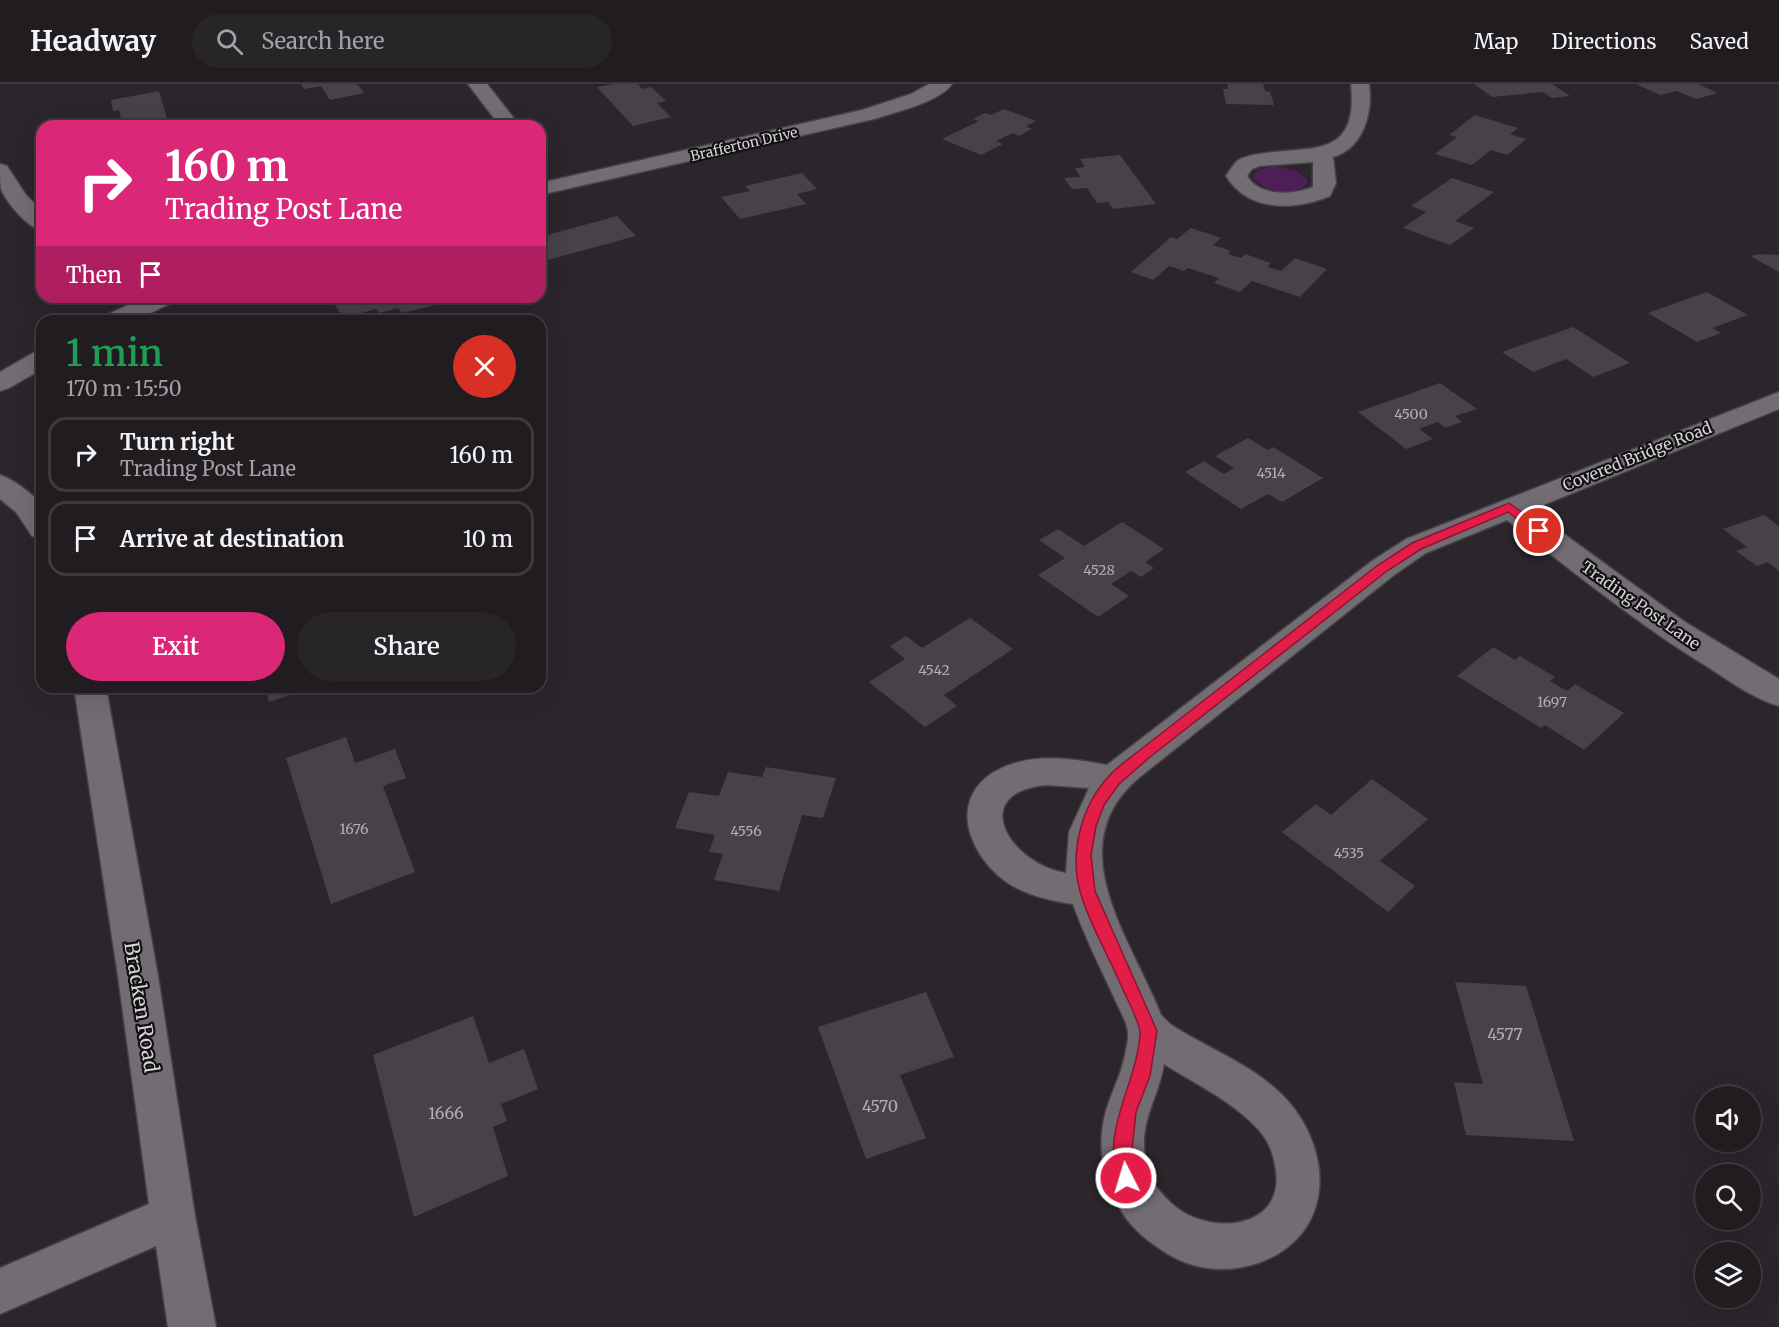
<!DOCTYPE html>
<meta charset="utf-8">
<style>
body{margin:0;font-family:Merriweather,serif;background:#282529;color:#f1f3f6;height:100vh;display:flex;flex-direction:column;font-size:22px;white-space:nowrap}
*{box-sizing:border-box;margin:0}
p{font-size:20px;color:#a2a1a5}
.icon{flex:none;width:33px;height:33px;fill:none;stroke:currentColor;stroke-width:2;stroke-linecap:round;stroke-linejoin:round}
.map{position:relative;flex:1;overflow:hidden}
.side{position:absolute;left:36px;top:231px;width:510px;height:378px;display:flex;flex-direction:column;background:#201c20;border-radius:18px;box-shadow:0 6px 24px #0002,0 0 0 2px #3d3a3e}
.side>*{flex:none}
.hud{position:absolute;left:36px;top:36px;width:510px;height:183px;border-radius:18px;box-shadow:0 6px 24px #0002,0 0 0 2px #3d3a3e;background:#db2777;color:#fff;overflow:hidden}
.controls{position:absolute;left:1695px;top:1002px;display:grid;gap:12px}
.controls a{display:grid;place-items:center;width:66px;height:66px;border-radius:50%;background:#201c20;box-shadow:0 6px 24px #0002,0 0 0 2px #3d3a3e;font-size:30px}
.pin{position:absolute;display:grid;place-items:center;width:51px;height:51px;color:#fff;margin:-26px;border:3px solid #fff;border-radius:50%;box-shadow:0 2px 6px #0007}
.me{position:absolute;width:66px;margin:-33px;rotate:355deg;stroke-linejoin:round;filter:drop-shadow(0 0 4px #0008)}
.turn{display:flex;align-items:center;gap:21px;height:126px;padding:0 30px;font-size:27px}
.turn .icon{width:78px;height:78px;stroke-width:2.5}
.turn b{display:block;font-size:42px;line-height:51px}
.then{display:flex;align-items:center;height:57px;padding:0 30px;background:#0003;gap:12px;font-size:22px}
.round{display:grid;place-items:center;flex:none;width:63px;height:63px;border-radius:32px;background:#282529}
.head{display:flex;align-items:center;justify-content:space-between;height:102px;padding:0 30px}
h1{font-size:36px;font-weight:600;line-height:45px;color:#1e9e55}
.primary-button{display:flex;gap:12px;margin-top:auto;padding:12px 30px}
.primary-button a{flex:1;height:69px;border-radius:36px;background:#db2777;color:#fff;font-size:24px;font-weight:600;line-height:69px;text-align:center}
.primary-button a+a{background:#282529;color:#f1f3f6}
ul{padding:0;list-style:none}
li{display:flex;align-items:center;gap:18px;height:75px;margin:0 12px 9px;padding:0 18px;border:3px solid #3d3a3e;border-radius:18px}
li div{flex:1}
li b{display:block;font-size:22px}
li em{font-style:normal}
header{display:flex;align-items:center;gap:36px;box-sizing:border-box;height:84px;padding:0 30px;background:#201c20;border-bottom:2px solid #3d3a3e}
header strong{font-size:28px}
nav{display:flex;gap:33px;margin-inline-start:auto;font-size:21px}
.search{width:420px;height:54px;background:#282529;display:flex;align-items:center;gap:15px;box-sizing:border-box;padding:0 21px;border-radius:33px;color:#a2a1a5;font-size:22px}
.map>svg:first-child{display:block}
.green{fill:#4d1e58}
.building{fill:#474248}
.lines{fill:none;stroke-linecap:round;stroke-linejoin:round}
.minor-casing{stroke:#454246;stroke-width:3}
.minor{fill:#726d73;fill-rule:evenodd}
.route{fill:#e11d48;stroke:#92132f;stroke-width:1.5}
.labels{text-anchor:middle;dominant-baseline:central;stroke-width:4.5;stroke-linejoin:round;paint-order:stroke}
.far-street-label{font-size:14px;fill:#d5d3d6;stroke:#121012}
.number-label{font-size:14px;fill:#b2afb2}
.street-label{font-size:16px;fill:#d5d3d6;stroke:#121012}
.near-number-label{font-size:16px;fill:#b2afb2}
.near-street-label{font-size:20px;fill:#d5d3d6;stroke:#121012}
</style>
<header>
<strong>Headway</strong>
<div class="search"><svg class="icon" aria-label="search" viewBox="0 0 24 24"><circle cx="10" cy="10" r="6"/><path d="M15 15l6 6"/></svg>Search here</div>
<nav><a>Map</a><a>Directions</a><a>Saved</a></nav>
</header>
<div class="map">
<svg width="1779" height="1243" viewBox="0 0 1779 1243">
<rect width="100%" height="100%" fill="#2a262b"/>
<path class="green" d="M1276,82l21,5 10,8v4c-12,15 -44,9 -54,-5l5,-9z"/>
<g class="building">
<polygon points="301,0 357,0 364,9 330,16 321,2 304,5"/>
<polygon points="613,0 638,0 642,5 651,3 666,17 657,19 671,33 633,42 597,3"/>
<polygon points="1227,0 1263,0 1265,7 1270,8 1274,21 1226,20 1223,5 1228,5"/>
<polygon points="1474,0 1552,0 1570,12 1552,14 1543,8 1492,13"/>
<polygon points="1636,0 1698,0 1718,9 1696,15 1677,7 1660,11"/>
<polygon points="159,7 169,42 123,42 119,26 113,27 111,16"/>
<polygon points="1004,25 1036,37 1026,42 1032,45 1019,52 1013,49 996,57 1003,60 981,71 942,55 979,37 973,35 985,29 991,31"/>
<polygon points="1475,31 1518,44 1510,50 1526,55 1507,71 1491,66 1472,81 1435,70 1457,53 1449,51"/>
<polygon points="1120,71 1156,120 1113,125 1108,118 1097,119 1087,104 1072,105 1064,94 1080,93 1075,84 1085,83 1080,75"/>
<polygon points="802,89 817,105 797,110 806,120 740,135 721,113 750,107 745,102"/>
<polygon points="1452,94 1494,108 1455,137 1474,144 1450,161 1403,144 1426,128 1411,122"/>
<polygon points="617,132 636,152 544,177 540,172 540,153"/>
<polygon points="1191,144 1221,154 1213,161 1231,167 1228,170 1241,174 1245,170 1271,179 1267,183 1281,187 1295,174 1327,185 1300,213 1252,197 1240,208 1214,199 1219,194 1188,184 1184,187 1169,182 1153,196 1131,188 1171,153 1177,155"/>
<polygon points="1759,170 1779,171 1779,188 1750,172"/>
<polygon points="1707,208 1748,231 1712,244 1721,249 1697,258 1648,229"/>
<polygon points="329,213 448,213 452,217 402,229 398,224 380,229 376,225 344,234"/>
<polygon points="1573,243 1630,279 1593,293 1566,275 1533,288 1502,268"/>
<polygon points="1440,299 1477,325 1455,332 1462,338 1445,344 1438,338 1419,345 1433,355 1406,365 1358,328"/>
<polygon points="1248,354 1268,366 1273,363 1323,394 1282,418 1268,410 1241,425 1185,388 1204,377 1224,390 1234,384 1215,372"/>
<polygon points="1764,431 1779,442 1779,487 1768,478 1757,482 1736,467 1747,463 1723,445"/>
<polygon points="1122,438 1164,465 1145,478 1154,484 1141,493 1131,487 1111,500 1129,512 1098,533 1038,491 1065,474 1039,456 1058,445 1084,462"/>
<polygon points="970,534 1013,565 944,611 957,622 925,643 869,598 905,575 890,562 906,552 922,564"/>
<polygon points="1493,563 1515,576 1520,572 1555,593 1550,597 1567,607 1575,600 1624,629 1584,666 1545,641 1541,644 1457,592"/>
<polygon points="265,603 313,603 269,618"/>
<polygon points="346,653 355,679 395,665 406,694 383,702 415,788 331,820 286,674"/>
<polygon points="766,683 836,694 823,734 802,731 779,807 714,796 723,770 709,768 715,751 675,744 689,708 719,712 728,688 762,693"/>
<polygon points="1372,695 1428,735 1380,777 1415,802 1388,828 1282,748 1316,720 1331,731"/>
<polygon points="1455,898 1526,902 1574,1057 1466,1051 1454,998 1483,1000"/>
<polygon points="926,908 954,973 900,991 926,1054 866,1075 818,943"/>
<polygon points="473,932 489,979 524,965 538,1005 501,1020 507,1037 493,1043 508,1092 414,1133 373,971"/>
</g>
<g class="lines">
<g class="minor-casing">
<g id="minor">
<polygon points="468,0 487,0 520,42 500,42"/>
<path d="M929,0h23c-12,18 -57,28 -78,35l-334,76v-12l322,-73 49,-16z"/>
<path d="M1351,0h18c4,28 -5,64 -36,73l3,26 -6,13c-36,15 -82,16 -104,-20 3,-5 7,-11 11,-15 6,-4 15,-6 22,-7 50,-9 100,7 92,-70zM1313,78v25c-20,8 -53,10 -66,-11l5,-7 8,-3z"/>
<path d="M0,80l7,2 19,29 16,16v20c-15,-4 -35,-28 -41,-42 -1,-7 -1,-18 -1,-25z"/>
<polygon points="146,213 178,213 174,218 133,237 101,237 104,232"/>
<polygon points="42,266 42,285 9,304 0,307 0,288 33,269"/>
<path d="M1779,308v17l-248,101 154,112 94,57v27c-24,-7 -47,-23 -68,-37 -72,-44 -138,-97 -204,-149l-81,33 -32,22 -253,201c-85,69 -9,164 20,239l9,9c38,25 87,42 118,77 47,54 45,136 -30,162 -33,11 -66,7 -95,-12 -20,-13 -36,-27 -46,-48 -15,-29 -20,-61 -11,-92 6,-20 15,-36 19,-56 1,-7 4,-16 3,-22 0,-10 -11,-28 -15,-38 -14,-30 -29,-60 -40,-91 -21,-3 -43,-8 -62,-19 -39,-24 -66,-83 -17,-113 34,-20 76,-14 113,-7l265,-204 34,-22zM1046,701l43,3 -20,44 -3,41c-56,-9 -100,-80 -20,-88zM1164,980c31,20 65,35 91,62 12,12 17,23 20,39 14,65 -67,73 -104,38 -9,-9 -20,-20 -23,-33 -13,-46 9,-65 16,-106z"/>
<path d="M0,391c11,3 39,22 42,33 2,9 0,22 0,30l-10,-2 -16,-24 -16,-13z"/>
<polygon points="74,603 106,603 158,892 195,1132 216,1243 168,1243 156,1162 0,1230 0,1184 149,1120 118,892"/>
</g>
</g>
<use href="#minor" class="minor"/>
</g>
<path class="route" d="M1509,419l35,25v5h-9l-27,-21 -87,37 -34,22 -237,186 -31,27 -15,21 -8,21 -5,29 4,36 62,140 -7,45 -14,36 -4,38 3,28 -3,6 -6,2 -6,-2c-22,-51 18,-101 20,-151 0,-11 -15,-38 -20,-50 -12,-28 -33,-64 -40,-92 -11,-39 2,-86 29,-115 9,-10 21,-18 31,-26l238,-185 34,-22z"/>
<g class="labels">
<g class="far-street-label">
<text transform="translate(744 60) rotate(-13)">Brafferton Drive</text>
</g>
<g class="number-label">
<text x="1411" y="330">4500</text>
<text x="1271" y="389">4514</text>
<text x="1099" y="486">4528</text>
<text x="934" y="586">4542</text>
<text x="1552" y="618">1697</text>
<text x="354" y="745">1676</text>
<text x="746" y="747">4556</text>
<text x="1349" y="769">4535</text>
</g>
<g class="street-label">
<text transform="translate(1637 372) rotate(-22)">Covered Bridge Road</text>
<text transform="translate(1641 521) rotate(35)">Trading Post Lane</text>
</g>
<g class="near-number-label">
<text x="1505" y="950">4577</text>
<text x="880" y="1022">4570</text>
<text x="446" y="1029">1666</text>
</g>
<g class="near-street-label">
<text transform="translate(142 923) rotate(81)">Bracken Road</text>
</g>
</g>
</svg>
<div class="controls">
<a><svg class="icon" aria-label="sound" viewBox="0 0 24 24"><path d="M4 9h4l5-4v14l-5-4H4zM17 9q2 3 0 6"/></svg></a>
<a><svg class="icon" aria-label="search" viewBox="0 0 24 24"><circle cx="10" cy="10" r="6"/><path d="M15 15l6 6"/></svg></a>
<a><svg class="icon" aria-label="layers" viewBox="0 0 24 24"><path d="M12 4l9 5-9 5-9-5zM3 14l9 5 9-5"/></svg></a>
</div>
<div class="pin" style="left:1539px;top:447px;background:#d93025"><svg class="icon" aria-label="arrive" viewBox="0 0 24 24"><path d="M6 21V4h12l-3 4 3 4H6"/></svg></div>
<svg class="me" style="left:1126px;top:1094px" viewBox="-20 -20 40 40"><circle r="17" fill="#e11d48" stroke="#fff" stroke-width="3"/><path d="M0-11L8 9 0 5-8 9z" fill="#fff"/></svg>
<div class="hud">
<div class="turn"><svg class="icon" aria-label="right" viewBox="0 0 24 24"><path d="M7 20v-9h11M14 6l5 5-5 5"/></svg><div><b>160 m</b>Trading Post Lane</div></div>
<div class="then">Then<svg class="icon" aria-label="arrive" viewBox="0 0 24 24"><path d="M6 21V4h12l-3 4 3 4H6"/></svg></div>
</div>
<section class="side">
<div class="head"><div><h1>1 min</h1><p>170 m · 15:50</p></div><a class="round" style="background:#d93025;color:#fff"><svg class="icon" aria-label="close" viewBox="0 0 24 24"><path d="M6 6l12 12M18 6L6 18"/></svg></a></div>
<ul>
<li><svg class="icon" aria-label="right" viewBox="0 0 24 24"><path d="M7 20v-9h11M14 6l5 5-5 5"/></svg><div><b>Turn right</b><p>Trading Post Lane</p></div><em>160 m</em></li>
<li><svg class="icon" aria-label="arrive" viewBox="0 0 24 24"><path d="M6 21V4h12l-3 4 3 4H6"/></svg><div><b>Arrive at destination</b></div><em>10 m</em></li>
</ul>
<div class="primary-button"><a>Exit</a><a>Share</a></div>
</section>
</div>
